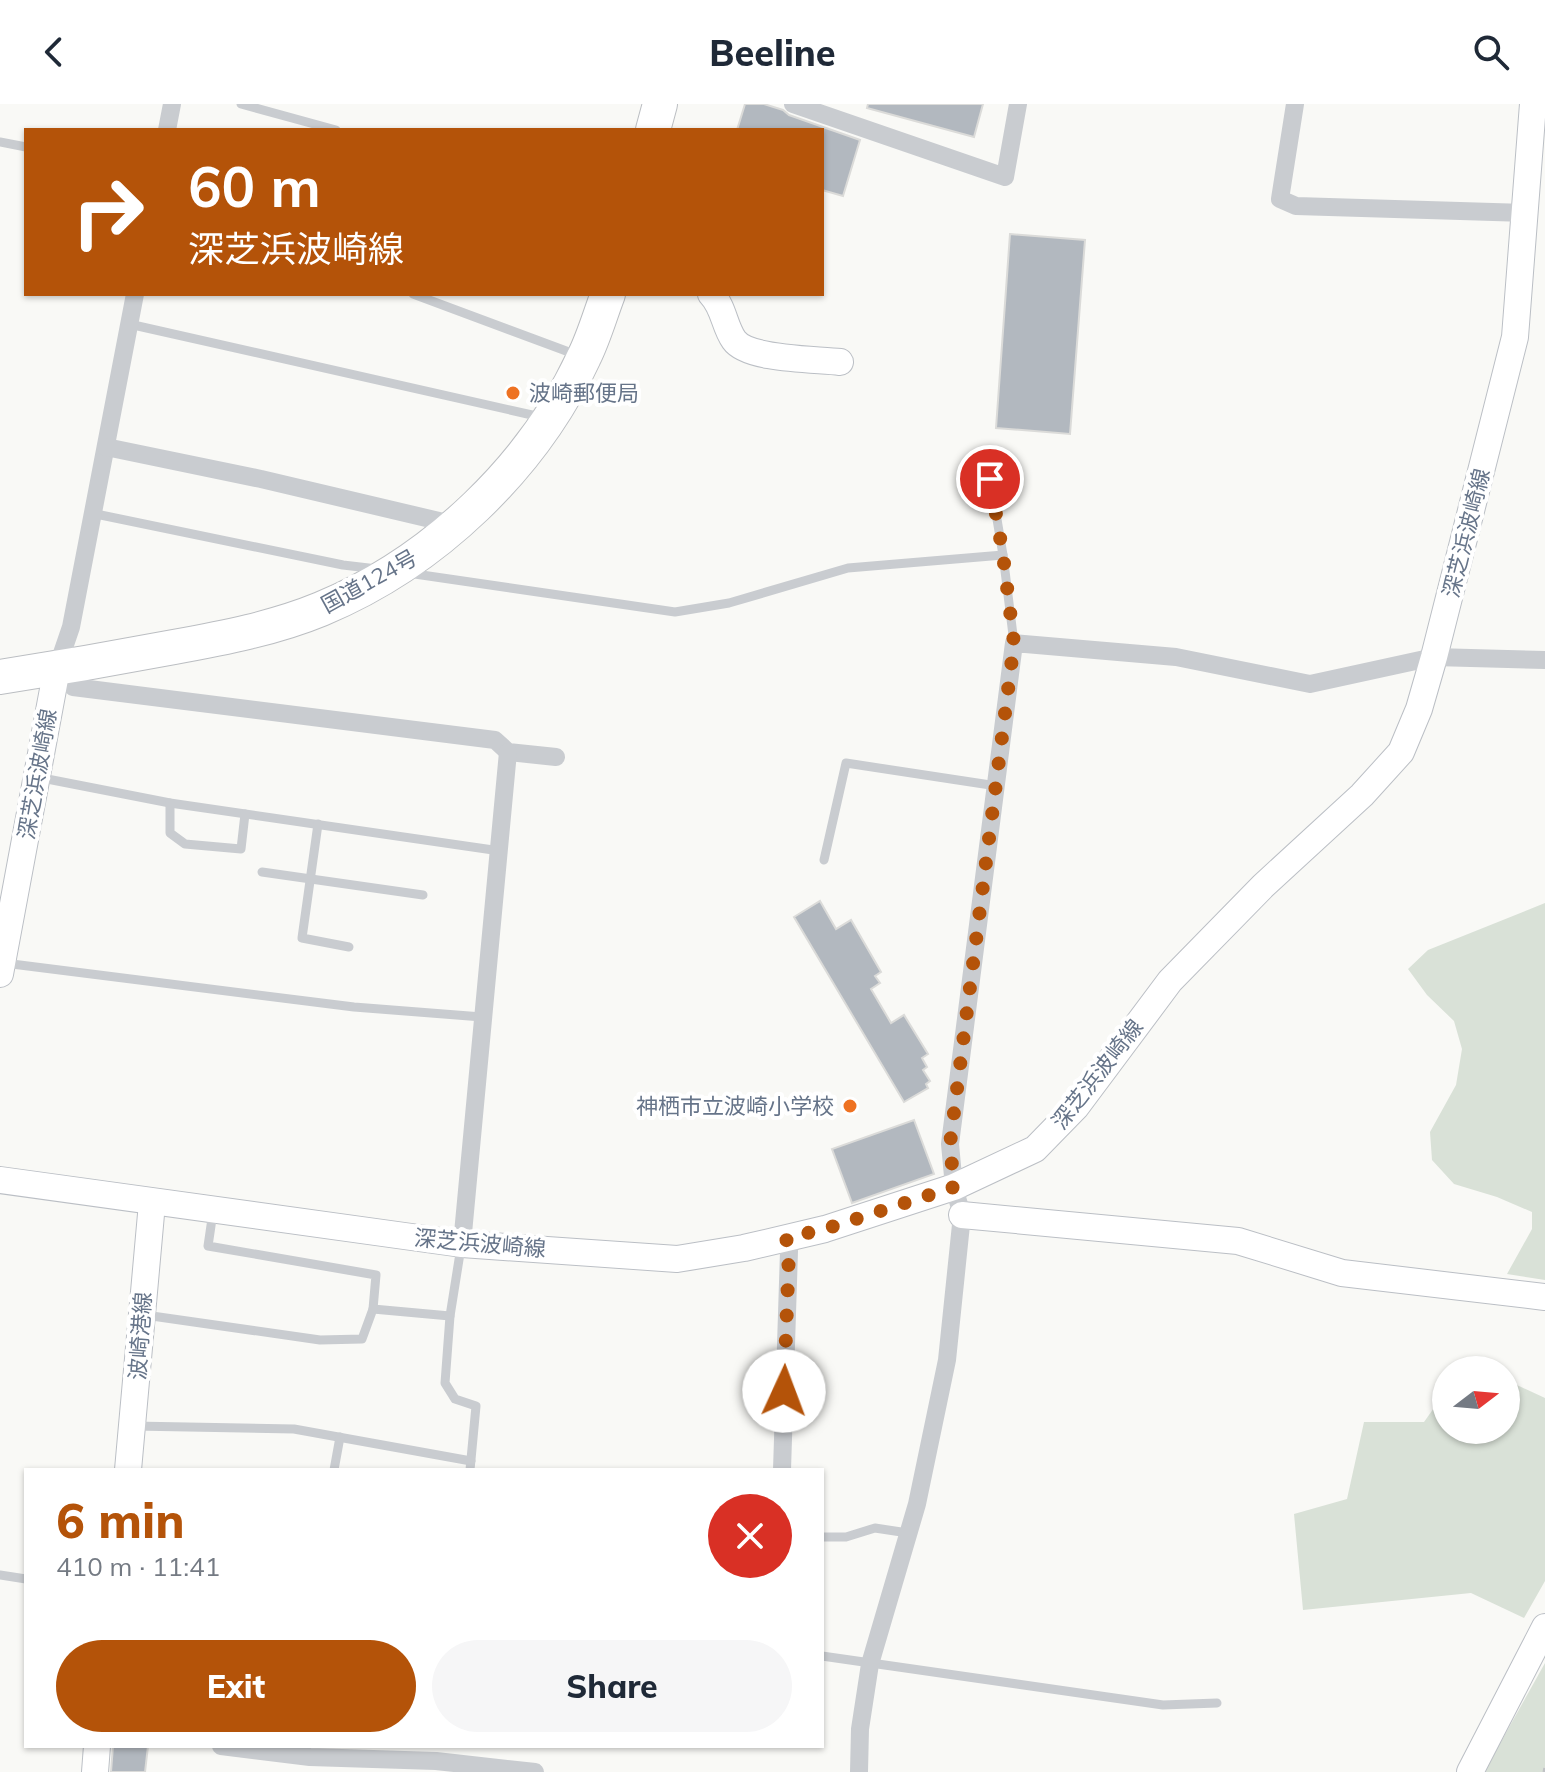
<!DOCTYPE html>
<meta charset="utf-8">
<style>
body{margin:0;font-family:Mulish,"Noto Sans JP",sans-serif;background:#f6f6f7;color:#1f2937;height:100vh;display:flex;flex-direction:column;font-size:30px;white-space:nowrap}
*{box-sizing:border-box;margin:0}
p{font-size:26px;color:#747a83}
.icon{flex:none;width:44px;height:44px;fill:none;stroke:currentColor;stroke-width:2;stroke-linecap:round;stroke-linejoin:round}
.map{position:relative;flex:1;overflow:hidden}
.side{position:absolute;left:24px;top:1364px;width:800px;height:280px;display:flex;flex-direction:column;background:#fff;border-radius:0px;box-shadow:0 2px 6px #0004}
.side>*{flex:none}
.banner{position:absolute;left:24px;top:24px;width:800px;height:168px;border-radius:0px;box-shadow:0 2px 6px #0004;background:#b45309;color:#fff;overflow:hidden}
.needle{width:52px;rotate:74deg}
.tools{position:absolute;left:1432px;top:1252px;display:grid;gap:16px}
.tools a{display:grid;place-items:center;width:88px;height:88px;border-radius:50%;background:#fff;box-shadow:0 2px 6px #0004;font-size:40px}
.pin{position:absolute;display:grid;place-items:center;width:68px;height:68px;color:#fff;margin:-34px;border:4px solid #fff;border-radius:50%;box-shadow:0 2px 8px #0007}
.me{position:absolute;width:88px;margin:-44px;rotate:2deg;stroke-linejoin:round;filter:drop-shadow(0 0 6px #0008)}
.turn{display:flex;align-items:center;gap:28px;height:168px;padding:0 32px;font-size:36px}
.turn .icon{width:104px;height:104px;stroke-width:2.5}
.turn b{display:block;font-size:56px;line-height:68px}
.round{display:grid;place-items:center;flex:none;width:84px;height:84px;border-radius:42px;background:#f6f6f7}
.head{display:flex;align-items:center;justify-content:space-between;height:136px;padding:0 32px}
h1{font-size:48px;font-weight:800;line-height:60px;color:#b45309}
.button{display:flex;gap:16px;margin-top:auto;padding:16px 32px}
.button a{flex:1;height:92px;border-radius:48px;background:#b45309;color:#fff;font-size:32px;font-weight:800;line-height:92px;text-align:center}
.button a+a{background:#f6f6f7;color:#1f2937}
header{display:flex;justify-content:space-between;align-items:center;height:104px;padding:0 32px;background:#fff;font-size:36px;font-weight:800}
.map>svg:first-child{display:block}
.green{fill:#d9e1d7}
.building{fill:#b2b8bf;stroke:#dbdbd9;stroke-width:2}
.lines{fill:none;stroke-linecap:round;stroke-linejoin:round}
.secondary-casing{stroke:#bbbfc5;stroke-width:28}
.highway-casing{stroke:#bbbec2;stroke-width:36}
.path{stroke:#c0c2c5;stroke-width:3;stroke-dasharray:4 4;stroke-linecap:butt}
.lane{stroke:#c9ccd0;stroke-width:9}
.street{stroke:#c9ccd0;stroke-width:18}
.secondary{stroke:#fff;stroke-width:26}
.highway{stroke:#fff;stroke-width:34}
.route{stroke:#b45309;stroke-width:14;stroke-dasharray:0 25.2}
.poi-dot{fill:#ee7222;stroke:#fff;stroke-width:3}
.labels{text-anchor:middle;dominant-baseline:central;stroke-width:8;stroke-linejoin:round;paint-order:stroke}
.poi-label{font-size:22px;fill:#667489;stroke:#fff;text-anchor:start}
.street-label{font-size:22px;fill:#667489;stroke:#fff}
</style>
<header><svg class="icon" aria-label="back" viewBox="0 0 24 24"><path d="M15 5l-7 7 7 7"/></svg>Beeline<svg class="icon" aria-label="search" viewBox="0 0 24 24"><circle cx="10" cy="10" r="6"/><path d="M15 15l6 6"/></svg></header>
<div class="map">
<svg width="1545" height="1668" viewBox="0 0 1545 1668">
<rect width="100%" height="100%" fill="#f9f9f6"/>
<g class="green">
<polygon points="1545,799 1545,1176 1507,1170 1532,1125 1532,1108 1497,1093 1454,1080 1432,1056 1430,1028 1456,981 1462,945 1454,917 1427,891 1408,865 1428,846"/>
<polygon points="1506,1276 1545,1294 1545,1477 1524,1514 1471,1489 1303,1506 1294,1410 1347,1395 1364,1318 1424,1318 1446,1287 1446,1326 1506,1326"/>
<polygon points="1545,1559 1545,1668 1484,1668"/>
</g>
<g class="building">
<polygon points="745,0 764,0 783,6 789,11 860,36 843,92 822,86 822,26 737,26"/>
<polygon points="868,0 983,0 974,33 867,4"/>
<polygon points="1010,130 1085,136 1070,330 996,324"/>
<polygon points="820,797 836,825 851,816 881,868 875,872 880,879 871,885 891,919 904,911 928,950 922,954 927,963 923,966 930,977 926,980 928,984 904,998 794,813"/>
<polygon points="914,1016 934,1070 852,1099 832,1045"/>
<polygon points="113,1642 148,1642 145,1668 111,1668"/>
</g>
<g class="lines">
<g class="secondary-casing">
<g id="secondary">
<path d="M711,190c13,13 13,32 23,46 14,20 82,19 106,22"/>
<polyline points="0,870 57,564"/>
<polyline points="0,1076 462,1140 677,1155 744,1144 825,1125 954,1083 1035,1045 1076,1003 1170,877 1263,782 1362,691 1401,648 1419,605 1434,553 1515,233 1533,0"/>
<polyline points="962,1111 1238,1137 1342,1169 1545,1193"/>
<polyline points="128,1366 152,1099"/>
<polyline points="95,1668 97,1642"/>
<polyline points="1470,1668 1545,1523"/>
</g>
</g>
<g class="highway-casing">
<g id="highway">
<polyline points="653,26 660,0"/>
<path d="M0,573c58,-9 116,-19 174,-30 50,-9 101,-19 147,-38 113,-47 212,-142 263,-252 10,-20 16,-42 24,-63"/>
</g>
</g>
<polyline class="path" points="1544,1668 1545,1663"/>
<g class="lane">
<polyline points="241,0 336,26"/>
<polyline points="0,38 26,43"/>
<polyline points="413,190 577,251"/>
<polyline points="129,220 541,313"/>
<polyline points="986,350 1003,451 1014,539"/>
<polyline points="91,409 343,461 377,465"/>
<polyline points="408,469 675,508 729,499 848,464 1003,451"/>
<polyline points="37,673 170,699 500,747"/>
<polyline points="170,699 170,729 185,740 241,745 245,710"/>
<polyline points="318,720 302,834 349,843"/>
<polyline points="824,756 846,659 997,682"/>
<polyline points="262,768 423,791"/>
<polyline points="4,859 354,903 482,913"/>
<polyline points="461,1143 450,1212 445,1279 455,1295 476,1302 470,1366"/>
<polyline points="373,1205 450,1212"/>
<polyline points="145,1211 320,1236 362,1235 373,1205 376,1171 208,1142 213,1108"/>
<polyline points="133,1322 294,1325 471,1357"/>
<polyline points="334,1366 340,1333"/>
<polyline points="822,1433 846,1433 875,1424 908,1429"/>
<polyline points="0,1471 26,1475"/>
<polyline points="822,1552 1163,1601 1217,1599"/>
</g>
<g class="street">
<polyline points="793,0 1005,73 1018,0"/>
<polyline points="1295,0 1280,95 1296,102 1526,109"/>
<polyline points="167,26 172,0"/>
<polyline points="135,190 71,523 57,564 73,583 495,636 508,648 556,653"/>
<polyline points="106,343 261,375 456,421"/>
<polyline points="462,1140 508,648"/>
<polyline points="782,1366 789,1147 786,1134"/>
<polyline points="221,1642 310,1653 436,1657 535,1668"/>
<polyline points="859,1668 860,1625 870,1560 917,1400 947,1256 962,1111 954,1083 950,1040 1014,539 1176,553 1310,580 1434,553 1545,556"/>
</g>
<use href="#secondary" class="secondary"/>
<use href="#highway" class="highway"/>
</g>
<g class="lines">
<polyline class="route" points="784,1287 789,1147 786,1134 825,1125 954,1083 950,1040 1014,539 1003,451 990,375"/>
</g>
<g class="poi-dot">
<circle cx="513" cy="289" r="8"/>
<circle cx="850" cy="1002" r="8"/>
</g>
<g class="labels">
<g class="poi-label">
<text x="529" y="289">波崎郵便局</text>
<text x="834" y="1002" text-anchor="end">神栖市立波崎小学校</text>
</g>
<g class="street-label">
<text transform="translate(1466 429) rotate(-76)">深芝浜波崎線</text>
<text transform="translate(369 477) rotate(-29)">国道124号</text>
<text transform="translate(37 670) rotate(-80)">深芝浜波崎線</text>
<text transform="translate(1097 970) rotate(-52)">深芝浜波崎線</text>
<text transform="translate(480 1139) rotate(5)">深芝浜波崎線</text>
<text transform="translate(140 1232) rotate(-86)">波崎港線</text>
</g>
</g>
</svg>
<div class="tools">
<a><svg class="needle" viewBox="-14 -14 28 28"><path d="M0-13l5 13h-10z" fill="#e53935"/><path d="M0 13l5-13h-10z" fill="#747a83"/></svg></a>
</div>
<div class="pin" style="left:990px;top:375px;background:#d93025"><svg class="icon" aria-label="arrive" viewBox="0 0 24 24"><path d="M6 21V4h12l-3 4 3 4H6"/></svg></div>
<svg class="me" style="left:784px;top:1287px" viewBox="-20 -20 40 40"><circle r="19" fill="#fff"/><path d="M0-13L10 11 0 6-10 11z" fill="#b45309"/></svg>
<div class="banner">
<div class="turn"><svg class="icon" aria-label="right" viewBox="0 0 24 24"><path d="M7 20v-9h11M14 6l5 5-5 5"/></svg><div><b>60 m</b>深芝浜波崎線</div></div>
</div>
<section class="side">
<div class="head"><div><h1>6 min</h1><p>410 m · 11:41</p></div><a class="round" style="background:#d93025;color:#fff"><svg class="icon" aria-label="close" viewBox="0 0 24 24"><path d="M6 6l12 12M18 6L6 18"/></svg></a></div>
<div class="button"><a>Exit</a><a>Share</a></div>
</section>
</div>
